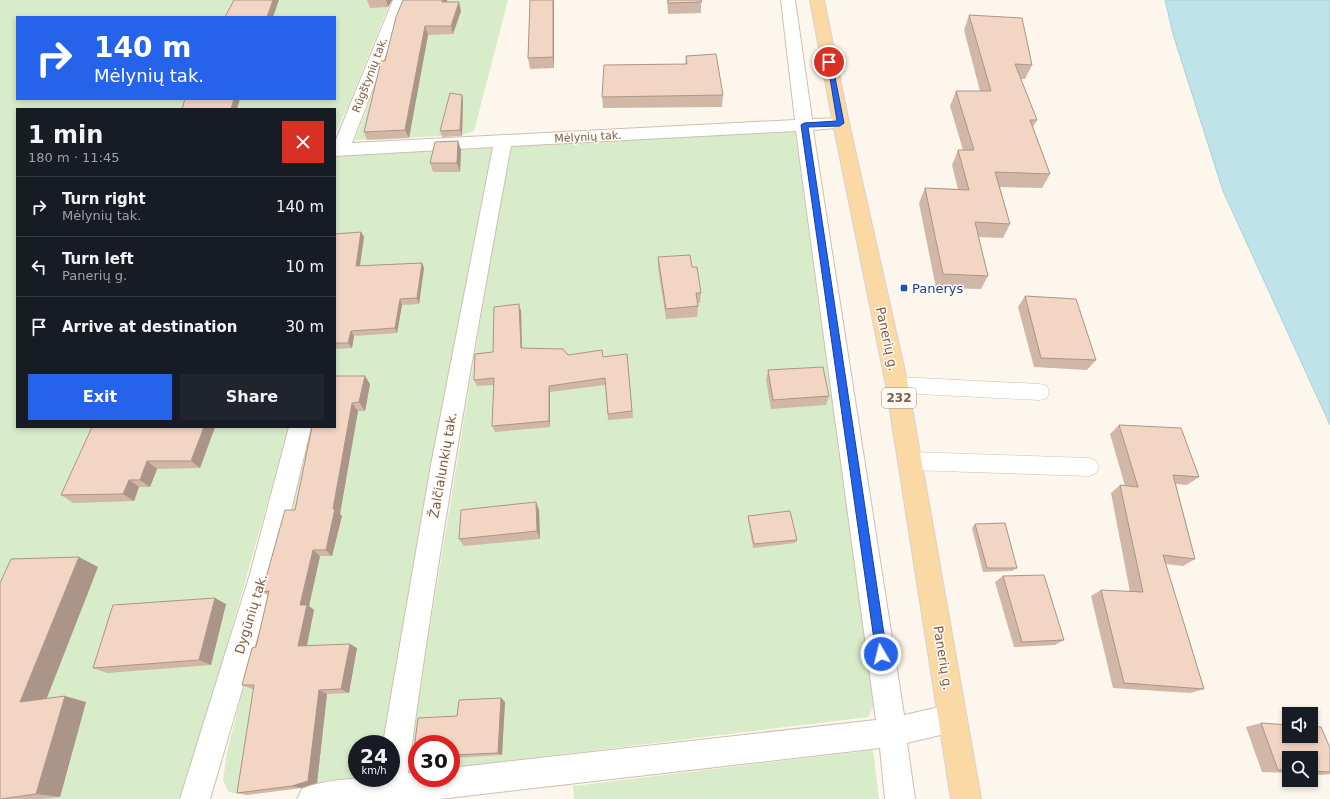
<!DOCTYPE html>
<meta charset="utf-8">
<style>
body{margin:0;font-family:"DejaVu Sans",sans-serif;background:#20242c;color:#f1f3f6;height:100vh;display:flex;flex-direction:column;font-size:15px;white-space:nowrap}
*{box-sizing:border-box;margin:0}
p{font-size:13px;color:#9ea1a6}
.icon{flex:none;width:22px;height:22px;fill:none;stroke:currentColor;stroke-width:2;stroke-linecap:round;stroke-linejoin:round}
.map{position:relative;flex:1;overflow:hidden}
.details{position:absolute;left:16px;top:108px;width:320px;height:320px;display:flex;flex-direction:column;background:#171b24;border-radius:0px;box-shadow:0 2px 6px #0003}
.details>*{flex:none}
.banner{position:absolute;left:16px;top:16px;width:320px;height:84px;border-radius:0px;box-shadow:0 2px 6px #0003;background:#2563eb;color:#fff;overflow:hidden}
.buttons{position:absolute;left:1282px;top:707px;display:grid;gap:8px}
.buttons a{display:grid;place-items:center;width:36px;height:36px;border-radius:0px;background:#171b24;box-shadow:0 2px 6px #0003;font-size:20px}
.speed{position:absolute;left:348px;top:735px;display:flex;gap:8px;font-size:20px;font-weight:700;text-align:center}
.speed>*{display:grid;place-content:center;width:52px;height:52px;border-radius:50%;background:#171b24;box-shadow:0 2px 6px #0003;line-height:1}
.speed small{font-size:10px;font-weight:400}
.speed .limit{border:6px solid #d22;background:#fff;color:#111}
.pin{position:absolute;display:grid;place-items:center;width:34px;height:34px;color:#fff;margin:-17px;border:2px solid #fff;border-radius:50%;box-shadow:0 1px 4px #0007}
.me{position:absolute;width:44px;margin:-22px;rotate:352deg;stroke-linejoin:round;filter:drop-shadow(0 0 3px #0008)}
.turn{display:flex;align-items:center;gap:14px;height:84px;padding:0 12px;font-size:18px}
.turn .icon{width:52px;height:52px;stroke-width:2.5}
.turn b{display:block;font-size:28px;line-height:34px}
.round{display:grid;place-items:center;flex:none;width:42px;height:42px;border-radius:0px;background:#20242c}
.overview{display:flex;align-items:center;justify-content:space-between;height:68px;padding:0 12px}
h1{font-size:24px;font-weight:600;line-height:30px}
.action{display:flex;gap:8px;margin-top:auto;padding:8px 12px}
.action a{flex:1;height:46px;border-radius:0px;background:#2563eb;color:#fff;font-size:16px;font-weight:600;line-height:46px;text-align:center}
.action a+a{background:#20242c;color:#f1f3f6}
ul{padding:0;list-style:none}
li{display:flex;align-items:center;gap:12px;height:60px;padding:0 12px;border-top:1px solid #363941}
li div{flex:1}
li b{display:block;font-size:15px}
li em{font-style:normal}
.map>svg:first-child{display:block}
.green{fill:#d8ecc9;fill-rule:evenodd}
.water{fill:#bfe3e8;stroke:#a5d3da}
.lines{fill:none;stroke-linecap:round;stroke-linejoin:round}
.service-casing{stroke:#d1beb0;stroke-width:1}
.minor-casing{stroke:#d1beb0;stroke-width:2}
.primary-casing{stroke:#dad1cd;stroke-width:2}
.service{fill:#fff;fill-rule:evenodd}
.minor{fill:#fff;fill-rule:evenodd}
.primary{fill:#fbd9a5;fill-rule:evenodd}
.wall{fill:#d1b7a8}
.shaded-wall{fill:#aa9588}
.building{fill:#f3d5c3;stroke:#aa9588}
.route{fill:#2563eb;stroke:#184099}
.transit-dot{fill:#1a4fb4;stroke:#fffaf3;stroke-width:1.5}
.labels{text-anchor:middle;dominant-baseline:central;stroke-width:3;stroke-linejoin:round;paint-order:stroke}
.far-street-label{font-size:11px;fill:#7a5c4d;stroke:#fffaf3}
.shield{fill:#fffaf3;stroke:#a28b7f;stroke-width:1}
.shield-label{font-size:12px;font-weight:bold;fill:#7a5c4d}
.transit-label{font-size:13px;fill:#164399;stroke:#fffaf3;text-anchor:start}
.street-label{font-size:13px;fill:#7a5c4d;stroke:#fffaf3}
</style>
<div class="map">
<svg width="1330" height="799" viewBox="0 0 1330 799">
<rect width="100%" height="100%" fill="#fdf6ec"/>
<g class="green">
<path d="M0,0h391l-42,104 -14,30v-25h-318v318h272l-102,359 -5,13h-182zM17,17h318v82h-318z"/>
<polygon points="408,0 508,0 474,131 462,135 355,140"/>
<polygon points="782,131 795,133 875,704 868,717 451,768 451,744 417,744 417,772 407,767 509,146"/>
<polygon points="497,146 389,744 357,744 357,778 374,778 370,782 316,786 247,795 228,792 223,780 227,752 309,427 335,427 335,155"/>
<polygon points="873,750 879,799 574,799 573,786"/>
</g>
<polygon class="water" points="1165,0 1330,0 1330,425 1223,191 1173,34"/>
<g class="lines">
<g class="service-casing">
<g id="service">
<polygon points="897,377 1040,384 1047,386 1049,392 1047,398 1040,400 897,393 890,391 888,385 890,379"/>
<polygon points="910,452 1089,458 1096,461 1099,467 1096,473 1089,476 910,470 903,467 900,461 903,455"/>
</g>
</g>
<g class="minor-casing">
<g id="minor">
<path d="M393,0h14l-55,143 443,-23 -14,-120h14l17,119 29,-1 6,1 2,4 -2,4 -34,3 91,585 49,-11 10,4 4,10 -4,10 -10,4 -46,11 8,56h-30l-5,-51 -441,51h-142l5,-10c25,-11 62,-11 89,-11v-34h-8l6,-36 42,-243 62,-318 -158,9v-14zM796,131l80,589 -425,48v10h-34v-6l-9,1c28,-210 64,-418 103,-627z"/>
<polygon points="289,427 311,427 276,574 210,799 180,799 250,574"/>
</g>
</g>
<g class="primary-casing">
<polygon id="primary" points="810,0 824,0 849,123 908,385 981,799 951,799 886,385 833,123"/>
</g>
<use href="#service" class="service"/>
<use href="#minor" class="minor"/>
<use href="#primary" class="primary"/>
</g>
<g class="wall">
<polygon points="367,0 392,0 388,7 370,8"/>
<polygon points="403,0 447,0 446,2 461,11 453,34 428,35 409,138 367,140 364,132 385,61"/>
<polygon points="530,0 554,0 554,68 530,69 528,58"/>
<polygon points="667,0 701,0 701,13 668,14"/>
<polygon points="969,15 1032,65 1025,79 1021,79 1037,120 1033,127 1050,174 1042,188 1000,187 1010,224 1003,238 978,237 988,276 981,289 936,288 919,203 925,188 958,189 952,165 958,150 963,150 950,106 956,91 980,91 964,30"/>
<polygon points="686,56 723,95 722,107 603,108 602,97 685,65"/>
<polygon points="462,95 463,101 462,136 442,137 440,131"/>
<polygon points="458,141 461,150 460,172 433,172 430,163"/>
<polygon points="361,232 364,237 360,266 422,263 424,268 419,304 402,305 397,333 354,336 352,348 335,349 335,234"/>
<polygon points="658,257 692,267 701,293 700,303 697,303 698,306 697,317 666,319 658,268"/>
<polygon points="1025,296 1096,360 1087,370 1034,367 1018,307"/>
<polygon points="521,311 522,348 568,355 603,357 627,354 633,418 608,420 605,385 550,392 550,427 495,432 492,426 494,385 477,386 474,380"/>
<polygon points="768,370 829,396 826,405 771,409 766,380"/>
<polygon points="335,376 370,384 365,411 358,411 340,514 342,516 332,556 320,556 309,606 314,610 307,645 357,648 349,693 327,694 317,783 301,788 247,795 237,793 254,689 252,689 242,685 256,647 268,595 262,592 335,427"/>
<polygon points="1119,425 1199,477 1187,485 1176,484 1195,559 1183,566 1165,564 1204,689 1190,693 1113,688 1091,596 1101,590 1130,592 1111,493 1120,485 1125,486 1110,434"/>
<polygon points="215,427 200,468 157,469 150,487 139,487 134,501 73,503 61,495"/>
<polygon points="539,510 540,539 464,546 459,539"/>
<polygon points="748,516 797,540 795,543 753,548 748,520"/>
<polygon points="975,524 1017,568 1012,571 983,572 972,528"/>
<polygon points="98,567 46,699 86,702 60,797 42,799 0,799"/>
<polygon points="1003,576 1064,640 1055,645 1014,647 995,582"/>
<polygon points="226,604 211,665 107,673 93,668"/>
<polygon points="501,698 505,702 502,755 451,758 451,744 417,744 417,759 413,757 418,718 457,716 459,700"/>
<polygon points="1261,723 1330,748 1330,774 1322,775 1311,774 1311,758 1289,758 1289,773 1262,772 1246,727"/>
</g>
<g class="shaded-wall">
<polygon points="273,0 279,0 273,17 267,17"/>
<polygon points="386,0 392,0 388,7"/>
<polygon points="443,0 447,0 444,11 442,2"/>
<polygon points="553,0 554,0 554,68 553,57"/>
<polygon points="459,2 461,11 453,34 451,26"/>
<polygon points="425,26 428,35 409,138 405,130"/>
<polygon points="462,95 463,101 462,136 460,130"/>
<polygon points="234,99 240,99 237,109 231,109"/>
<polygon points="458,141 461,150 460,172 457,163"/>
<polygon points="361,232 364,237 359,271 356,266"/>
<polygon points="422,263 424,268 419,304 417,298"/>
<polygon points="400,299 402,305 397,333 395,328"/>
<polygon points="519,304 521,311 522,355 521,348"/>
<polygon points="351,331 354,336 352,348 348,343"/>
<polygon points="365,376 370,384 365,411 359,402"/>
<polygon points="549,386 550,392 550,427 549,421"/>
<polygon points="352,403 358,411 340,514 342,516 332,556 326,550"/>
<polygon points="204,427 215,427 200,468 191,461"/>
<polygon points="147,461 157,469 150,487 140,480"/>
<polygon points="129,480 139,487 134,501 123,494"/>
<polygon points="536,502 539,510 540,539 537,531"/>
<polygon points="313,550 320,556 309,606 314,610 306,650 298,646 300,605"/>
<polygon points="79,557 98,567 43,708 20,702"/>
<polygon points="215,598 226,604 211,665 199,660"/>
<polygon points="350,644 357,648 349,693 341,689"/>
<polygon points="319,690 327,694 317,783 301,788 292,786"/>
<polygon points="65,696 86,702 60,797 36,794"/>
<polygon points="501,698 505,702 502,755 498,753"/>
</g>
<g class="building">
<polygon points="234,0 273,0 267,17 225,17"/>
<polygon points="403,0 443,0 442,2 459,2 451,26 425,26 405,130 364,132 381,61 385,61 396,17"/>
<polygon points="530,0 553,0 553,57 528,58"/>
<polygon points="668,0 701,0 702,2 668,3"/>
<polygon points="969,15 1022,18 1032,65 1015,64 1037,120 1030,120 1050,174 995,172 1010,224 975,222 988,276 943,274 925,188 969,190 958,150 974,150 956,91 991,91"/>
<polygon points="716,54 723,95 602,97 604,65 687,64 686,56"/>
<polygon points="450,93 462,95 460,130 440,131"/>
<polygon points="185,99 234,99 231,109 182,109"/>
<polygon points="458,141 457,163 430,163 435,142"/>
<polygon points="361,232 356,266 422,263 417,298 400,299 395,328 351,331 348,343 335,343 335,234"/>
<polygon points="690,255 692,267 697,267 701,293 696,293 698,306 666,309 658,257"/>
<polygon points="1025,296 1076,299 1096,360 1041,358"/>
<polygon points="519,304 521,348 563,349 568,355 602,350 603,357 627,354 632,411 608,414 605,378 549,386 549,421 492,426 494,378 474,380 475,354 493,352 494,307"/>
<polygon points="823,367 829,396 773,400 768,370"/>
<polygon points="335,376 365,376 359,402 352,403 333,509 335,509 326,550 313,550 300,605 307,605 298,646 350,644 341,689 319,690 308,781 292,786 237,793 254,685 242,685 252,648 256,647 269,591 262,592 285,510 295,510 312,427 335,427"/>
<polygon points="1119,425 1181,428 1199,477 1173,475 1195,559 1163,555 1204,689 1124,683 1101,590 1143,592 1120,485 1138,487"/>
<polygon points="92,427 204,427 191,461 147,461 140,480 129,480 123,494 61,495"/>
<polygon points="536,502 537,531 459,539 461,510"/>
<polygon points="790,511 797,540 754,544 748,516"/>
<polygon points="1005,523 1017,568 987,568 975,524"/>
<polygon points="79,557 20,702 65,696 36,794 0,799 0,583 11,559"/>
<polygon points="1044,575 1064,640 1022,642 1003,576"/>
<polygon points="215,598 199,660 93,668 113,605"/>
<polygon points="501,698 498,753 451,755 451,744 417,744 417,757 413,757 418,718 457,716 459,700"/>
<polygon points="1261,723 1289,725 1289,736 1311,736 1311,726 1321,727 1330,748 1330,772 1311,771 1311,758 1289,758 1289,770 1278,770"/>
</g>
<polygon class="route" points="827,60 832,62 844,123 840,126 808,127 887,654 885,658 881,660 877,658 876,654 801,125 804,123 837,121"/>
<rect class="transit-dot" x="900" y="284" width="8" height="8" rx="2"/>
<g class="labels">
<g class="far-street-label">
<text transform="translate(370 75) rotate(-69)">Rūgštynių tak.</text>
<text transform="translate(588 137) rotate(-3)">Mėlynių tak.</text>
</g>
<rect class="shield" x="882" y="388" width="34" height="20" rx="3"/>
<g class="shield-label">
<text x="899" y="398">232</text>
</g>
<g class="transit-label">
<text x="912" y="288">Panerys</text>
</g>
<g class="street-label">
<text transform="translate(887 339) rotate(78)">Panerių g.</text>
<text transform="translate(443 465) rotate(-80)">Žalčialunkių tak.</text>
<text transform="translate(251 614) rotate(-73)">Dygūnių tak.</text>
<text transform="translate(943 658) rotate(81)">Panerių g.</text>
</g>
</g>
</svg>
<div class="buttons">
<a><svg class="icon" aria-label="sound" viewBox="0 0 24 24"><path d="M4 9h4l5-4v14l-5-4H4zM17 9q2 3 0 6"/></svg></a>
<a><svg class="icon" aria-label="search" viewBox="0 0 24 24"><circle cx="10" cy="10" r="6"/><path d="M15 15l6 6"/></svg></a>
</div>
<div class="speed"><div>24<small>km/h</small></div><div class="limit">30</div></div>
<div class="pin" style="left:829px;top:62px;background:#d93025"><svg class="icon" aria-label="arrive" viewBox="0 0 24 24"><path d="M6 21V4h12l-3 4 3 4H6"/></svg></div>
<svg class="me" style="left:881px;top:654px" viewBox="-20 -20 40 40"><circle r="17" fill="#2563eb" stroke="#fff" stroke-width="3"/><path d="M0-11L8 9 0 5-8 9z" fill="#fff"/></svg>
<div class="banner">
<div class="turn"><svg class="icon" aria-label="right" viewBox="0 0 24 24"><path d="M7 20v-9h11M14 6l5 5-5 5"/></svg><div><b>140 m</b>Mėlynių tak.</div></div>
</div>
<section class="details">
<div class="overview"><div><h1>1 min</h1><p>180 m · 11:45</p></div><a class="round" style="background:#d93025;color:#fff"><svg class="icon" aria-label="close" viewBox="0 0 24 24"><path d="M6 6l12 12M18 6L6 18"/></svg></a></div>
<ul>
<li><svg class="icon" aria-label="right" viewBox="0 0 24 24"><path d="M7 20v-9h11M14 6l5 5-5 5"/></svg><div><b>Turn right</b><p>Mėlynių tak.</p></div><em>140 m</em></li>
<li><svg class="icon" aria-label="left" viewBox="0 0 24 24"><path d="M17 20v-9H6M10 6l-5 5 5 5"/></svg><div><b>Turn left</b><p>Panerių g.</p></div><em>10 m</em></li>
<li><svg class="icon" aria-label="arrive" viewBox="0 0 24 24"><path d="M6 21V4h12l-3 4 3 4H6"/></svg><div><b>Arrive at destination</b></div><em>30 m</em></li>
</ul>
<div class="action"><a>Exit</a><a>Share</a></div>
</section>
</div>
